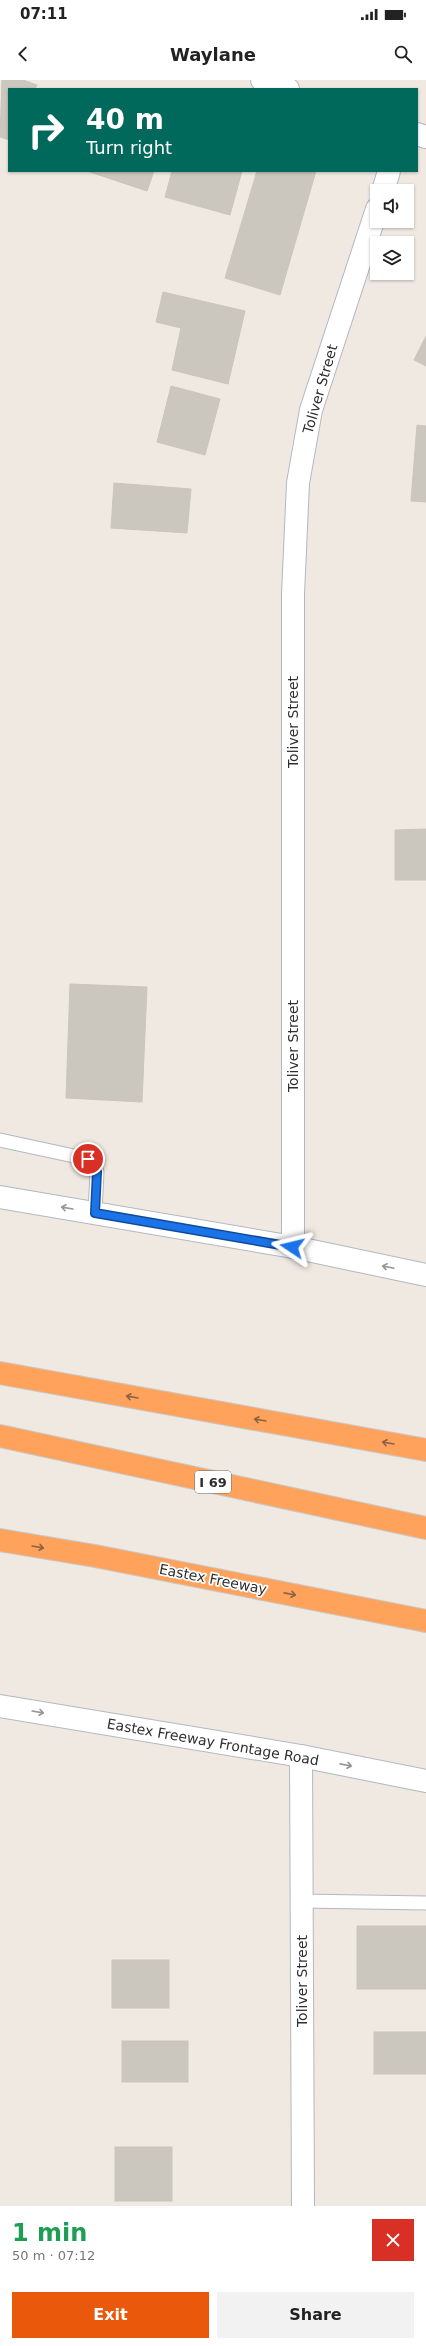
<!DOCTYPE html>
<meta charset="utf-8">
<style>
body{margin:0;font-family:"DejaVu Sans",sans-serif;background:#f2f2f2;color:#222;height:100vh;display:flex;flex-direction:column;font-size:15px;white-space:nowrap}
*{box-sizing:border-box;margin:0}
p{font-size:13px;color:#767676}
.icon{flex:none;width:22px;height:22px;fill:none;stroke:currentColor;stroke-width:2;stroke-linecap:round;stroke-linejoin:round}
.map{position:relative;height:2126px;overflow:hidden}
.drawer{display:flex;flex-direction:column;background:#fff;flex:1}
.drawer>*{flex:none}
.banner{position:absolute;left:8px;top:8px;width:410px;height:84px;border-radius:0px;box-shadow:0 1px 3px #0004;background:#00695c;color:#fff;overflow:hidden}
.buttons{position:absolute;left:370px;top:104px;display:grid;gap:8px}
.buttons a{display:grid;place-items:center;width:44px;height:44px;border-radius:0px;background:#fff;box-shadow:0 1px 3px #0004;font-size:20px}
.pin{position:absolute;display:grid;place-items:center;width:34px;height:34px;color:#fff;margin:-17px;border:2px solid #fff;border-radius:50%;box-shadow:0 1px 4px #0007}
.me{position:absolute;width:44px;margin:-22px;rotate:280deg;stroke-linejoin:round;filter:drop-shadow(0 0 3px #0008)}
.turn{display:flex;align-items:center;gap:14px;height:84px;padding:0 12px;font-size:18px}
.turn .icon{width:52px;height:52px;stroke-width:2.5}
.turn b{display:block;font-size:28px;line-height:34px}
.round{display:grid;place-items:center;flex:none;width:42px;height:42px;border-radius:0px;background:#f2f2f2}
.overview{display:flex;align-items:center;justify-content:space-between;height:68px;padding:0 12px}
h1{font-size:24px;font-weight:700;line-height:30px;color:#1e9e55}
.button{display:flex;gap:8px;margin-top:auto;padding:8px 12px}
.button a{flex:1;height:46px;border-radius:0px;background:#ea580c;color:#fff;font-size:16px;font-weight:700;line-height:46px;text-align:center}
.button a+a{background:#f2f2f2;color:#222}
.status{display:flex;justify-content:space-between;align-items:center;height:28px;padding:0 20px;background:#fff;direction:ltr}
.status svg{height:11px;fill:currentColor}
header{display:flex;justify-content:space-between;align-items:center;height:52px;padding:0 12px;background:#fff;font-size:18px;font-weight:700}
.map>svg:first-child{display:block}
.building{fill:#cbc7bf;stroke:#cbc5ba}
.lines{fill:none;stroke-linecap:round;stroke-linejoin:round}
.service-casing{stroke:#b4b7c1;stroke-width:15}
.minor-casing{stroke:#b4b7c1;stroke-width:24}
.secondary-casing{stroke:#b4b7c1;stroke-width:24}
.motorway-casing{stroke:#c9c9c9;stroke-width:24}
.service{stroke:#fff;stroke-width:13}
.minor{stroke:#fff;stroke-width:22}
.secondary{stroke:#fff;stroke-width:22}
.motorway{stroke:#ffa35c;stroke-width:22}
.oneway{stroke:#969696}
.oneway2{stroke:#8c6343}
.route-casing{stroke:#114b97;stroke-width:10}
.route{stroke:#1a73e8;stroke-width:7}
.labels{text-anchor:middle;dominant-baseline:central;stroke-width:3.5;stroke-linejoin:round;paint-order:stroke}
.shield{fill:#fff;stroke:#6d6d6d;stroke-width:1}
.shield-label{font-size:13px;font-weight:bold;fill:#2e2e2e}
.street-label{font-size:14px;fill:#2e2e2e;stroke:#fff}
</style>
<div class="status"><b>07:11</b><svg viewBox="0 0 49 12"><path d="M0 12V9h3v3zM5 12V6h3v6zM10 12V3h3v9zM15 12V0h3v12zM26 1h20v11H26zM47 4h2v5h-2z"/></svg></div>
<header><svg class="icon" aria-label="back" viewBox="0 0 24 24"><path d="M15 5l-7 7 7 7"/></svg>Waylane<svg class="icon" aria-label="search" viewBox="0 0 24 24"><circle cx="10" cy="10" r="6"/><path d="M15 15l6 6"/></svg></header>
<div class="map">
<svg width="426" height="2126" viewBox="0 0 426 2126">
<rect width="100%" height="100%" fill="#efe9e1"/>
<g class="building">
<polygon points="2,0 23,0 37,5 35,9 9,9 9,60 0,57"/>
<polygon points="87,91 154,91 147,111"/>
<polygon points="172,91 242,91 230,135 165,117"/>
<polygon points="257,91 316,91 280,215 225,198"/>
<polygon points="163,212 245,231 228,304 172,290 181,248 156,242"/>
<polygon points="426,256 426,286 414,280"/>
<polygon points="171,306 220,319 205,375 157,362"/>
<polygon points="417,345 426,346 426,422 411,421"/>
<polygon points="114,403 191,409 187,453 111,448"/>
<polygon points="426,749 426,800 395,800 395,750"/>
<polygon points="70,904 147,907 142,1022 66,1018"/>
<rect x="357" y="1846" width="69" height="63"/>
<rect x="112" y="1880" width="57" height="48"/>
<rect x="374" y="1952" width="52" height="42"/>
<rect x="122" y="1961" width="66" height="41"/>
<rect x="115" y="2067" width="57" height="54"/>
</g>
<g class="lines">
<g class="service-casing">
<g id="service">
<polyline points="0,1060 88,1079 95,1085 97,1092 95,1133"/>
<polyline points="301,1821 426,1823"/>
</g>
</g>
<g class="minor-casing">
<g id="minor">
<polyline points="262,0 288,9"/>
<polyline points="417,54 426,57"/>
<polyline points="383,111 389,91"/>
<polyline points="293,1167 293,514 298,403 311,330 377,129"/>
<polyline points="301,1676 303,2126"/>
</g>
</g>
<g class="secondary-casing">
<g id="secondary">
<polyline points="0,1117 293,1167 426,1195"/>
<polyline points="0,1626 301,1676 426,1701"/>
</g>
</g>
<g class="motorway-casing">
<g id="motorway">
<polyline points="0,1293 426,1370"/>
<polyline points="0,1356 426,1448"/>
<polyline points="0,1460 95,1476 426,1541"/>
</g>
</g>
<use href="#service" class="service"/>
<use href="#minor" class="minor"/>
<use href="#secondary" class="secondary"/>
<use href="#motorway" class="motorway"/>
</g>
<defs><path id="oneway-shaft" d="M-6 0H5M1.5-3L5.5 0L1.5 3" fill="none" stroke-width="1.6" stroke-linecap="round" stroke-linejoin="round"/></defs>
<g class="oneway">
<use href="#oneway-shaft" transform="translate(67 1128) rotate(-170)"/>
<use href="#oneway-shaft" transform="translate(388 1187) rotate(-168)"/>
<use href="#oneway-shaft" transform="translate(38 1632) rotate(10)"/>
<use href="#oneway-shaft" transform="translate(346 1685) rotate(11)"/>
</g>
<g class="oneway2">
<use href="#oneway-shaft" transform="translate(132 1317) rotate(-170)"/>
<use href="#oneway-shaft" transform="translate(260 1340) rotate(-170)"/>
<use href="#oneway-shaft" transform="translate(388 1363) rotate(-170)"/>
<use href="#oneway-shaft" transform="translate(38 1467) rotate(10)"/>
<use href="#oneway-shaft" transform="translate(290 1514) rotate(11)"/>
</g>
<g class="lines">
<g class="route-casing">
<polyline id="route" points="88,1079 95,1086 97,1092 95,1133 292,1167"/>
</g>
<use href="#route" class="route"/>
</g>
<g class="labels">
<rect class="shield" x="195" y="1391" width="36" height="22" rx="3"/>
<g class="shield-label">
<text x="213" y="1402">I 69</text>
</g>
<g class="street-label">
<text transform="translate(320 309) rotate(-74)">Toliver Street</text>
<text transform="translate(293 642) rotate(-90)">Toliver Street</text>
<text transform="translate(293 966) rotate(-90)">Toliver Street</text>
<text transform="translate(213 1499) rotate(11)">Eastex Freeway</text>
<text transform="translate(213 1662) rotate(10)">Eastex Freeway Frontage Road</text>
<text transform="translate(302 1901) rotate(-90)">Toliver Street</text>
</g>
</g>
</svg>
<div class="buttons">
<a><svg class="icon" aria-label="sound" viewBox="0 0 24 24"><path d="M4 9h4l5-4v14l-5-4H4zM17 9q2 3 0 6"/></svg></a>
<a><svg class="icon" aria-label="layers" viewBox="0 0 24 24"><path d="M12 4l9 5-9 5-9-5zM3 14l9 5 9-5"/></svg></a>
</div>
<div class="pin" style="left:88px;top:1079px;background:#d93025"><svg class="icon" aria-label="arrive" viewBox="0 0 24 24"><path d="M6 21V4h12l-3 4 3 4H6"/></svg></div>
<svg class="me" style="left:292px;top:1167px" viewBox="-20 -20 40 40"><path d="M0-17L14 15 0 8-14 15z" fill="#1a73e8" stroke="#fff" stroke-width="4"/></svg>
<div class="banner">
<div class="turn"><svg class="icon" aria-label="right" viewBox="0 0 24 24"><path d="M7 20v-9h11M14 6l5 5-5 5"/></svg><div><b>40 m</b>Turn right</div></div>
</div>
</div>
<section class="drawer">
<div class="overview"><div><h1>1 min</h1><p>50 m · 07:12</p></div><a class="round" style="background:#d93025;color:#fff"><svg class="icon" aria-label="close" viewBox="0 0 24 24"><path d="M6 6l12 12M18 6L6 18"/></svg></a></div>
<div class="button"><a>Exit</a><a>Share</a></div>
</section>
